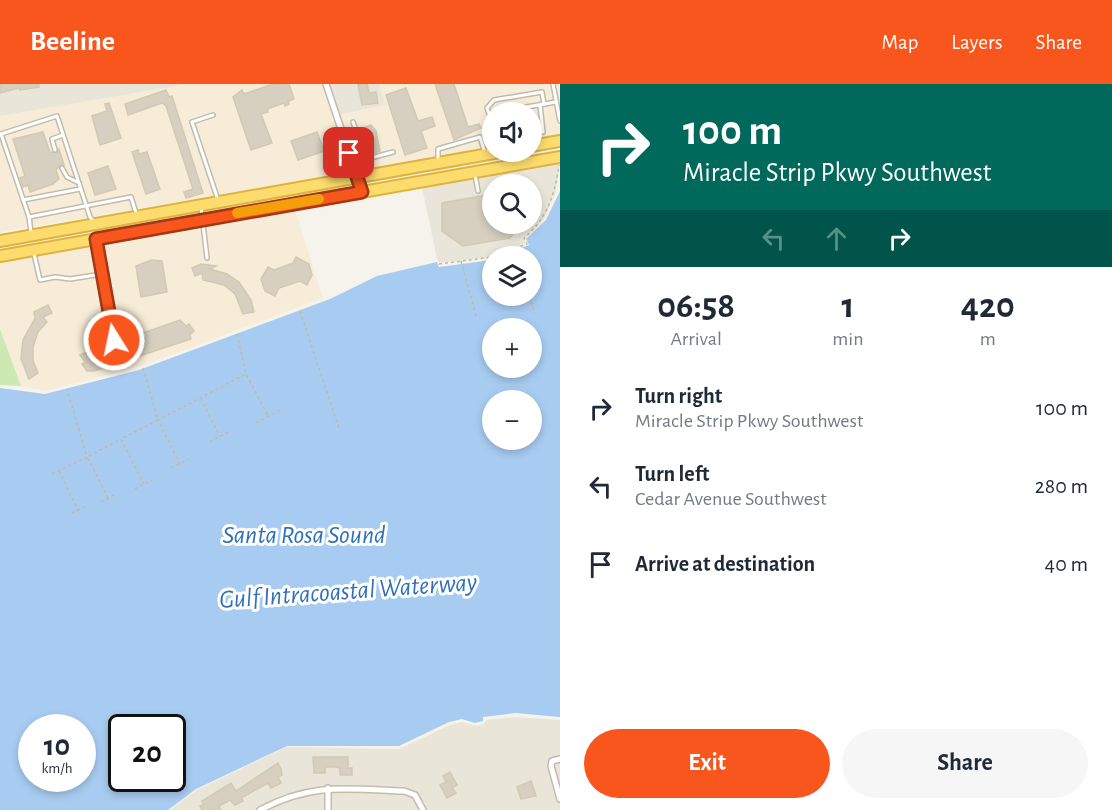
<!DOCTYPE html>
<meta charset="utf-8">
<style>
body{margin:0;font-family:"Alegreya Sans",sans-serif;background:#f6f6f7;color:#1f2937;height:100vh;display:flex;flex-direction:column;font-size:22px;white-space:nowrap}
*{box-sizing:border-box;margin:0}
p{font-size:20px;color:#747a83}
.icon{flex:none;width:33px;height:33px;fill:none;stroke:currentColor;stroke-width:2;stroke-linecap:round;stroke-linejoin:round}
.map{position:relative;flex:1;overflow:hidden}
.sheet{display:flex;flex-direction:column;background:#fff;width:552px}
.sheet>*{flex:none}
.hud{background:#00695c;color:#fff;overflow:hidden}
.controls{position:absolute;left:482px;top:18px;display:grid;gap:12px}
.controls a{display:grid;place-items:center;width:60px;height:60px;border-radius:50%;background:#fff;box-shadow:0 3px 9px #0003;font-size:30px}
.speed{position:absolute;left:18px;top:630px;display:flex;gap:12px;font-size:30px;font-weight:700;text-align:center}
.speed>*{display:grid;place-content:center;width:78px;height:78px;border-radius:50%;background:#fff;box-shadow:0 3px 9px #0003;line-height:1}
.speed small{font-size:15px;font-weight:400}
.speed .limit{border:3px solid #111;border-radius:9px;background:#fff;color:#111}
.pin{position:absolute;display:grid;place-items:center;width:51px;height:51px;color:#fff;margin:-26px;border-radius:12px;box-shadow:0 3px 9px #0006}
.me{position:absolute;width:66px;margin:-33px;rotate:350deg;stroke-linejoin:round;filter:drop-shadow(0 0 4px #0008)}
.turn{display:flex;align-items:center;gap:21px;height:126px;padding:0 24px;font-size:27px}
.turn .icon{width:78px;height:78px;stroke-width:2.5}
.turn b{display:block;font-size:42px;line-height:51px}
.lanes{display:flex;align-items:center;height:57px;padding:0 24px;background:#0003;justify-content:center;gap:30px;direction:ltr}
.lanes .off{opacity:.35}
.eta{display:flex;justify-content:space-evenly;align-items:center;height:102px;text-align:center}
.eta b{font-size:36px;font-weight:700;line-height:42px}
.primary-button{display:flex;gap:12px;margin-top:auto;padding:12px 24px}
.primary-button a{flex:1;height:69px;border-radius:36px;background:#f9561e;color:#fff;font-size:24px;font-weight:700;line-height:69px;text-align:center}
.primary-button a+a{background:#f6f6f7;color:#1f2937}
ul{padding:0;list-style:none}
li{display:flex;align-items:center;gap:18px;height:78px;padding:0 24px}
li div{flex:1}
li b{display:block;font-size:22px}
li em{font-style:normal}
header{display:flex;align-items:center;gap:36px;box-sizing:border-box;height:84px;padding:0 30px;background:#f9561e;color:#fff}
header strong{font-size:28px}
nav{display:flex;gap:33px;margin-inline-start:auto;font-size:21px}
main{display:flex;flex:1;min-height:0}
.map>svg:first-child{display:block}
.residential{fill:#e9e6d9;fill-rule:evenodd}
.commercial{fill:#f6ecd7}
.green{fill:#cce9b4}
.water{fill:#a8ccf1;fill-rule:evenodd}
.building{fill:#d7d0c0;stroke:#d2c9b3;stroke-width:1.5}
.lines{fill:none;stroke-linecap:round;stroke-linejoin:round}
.lane-casing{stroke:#c1bcad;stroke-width:6}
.street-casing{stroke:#c1bcad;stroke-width:8}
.highway-casing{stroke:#ddb33d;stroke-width:14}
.path{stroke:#c3ba9e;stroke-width:1.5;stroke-dasharray:3 3;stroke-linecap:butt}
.lane{stroke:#fff;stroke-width:3}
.street{stroke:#fff;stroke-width:5}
.highway{stroke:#fddc6e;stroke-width:10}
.route-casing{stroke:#a23814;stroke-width:15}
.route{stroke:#f9561e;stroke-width:10}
.slow{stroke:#f59e0b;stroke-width:10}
.labels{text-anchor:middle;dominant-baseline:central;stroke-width:6;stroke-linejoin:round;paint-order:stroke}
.water-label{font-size:26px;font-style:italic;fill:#3170b6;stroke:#fff}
</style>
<header>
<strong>Beeline</strong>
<nav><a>Map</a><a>Layers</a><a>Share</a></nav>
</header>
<main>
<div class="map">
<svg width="560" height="726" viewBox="0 0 560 726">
<rect width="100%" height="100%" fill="#f5f3eb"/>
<g class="residential">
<polygon points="0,0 190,0 0,32"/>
<polygon points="329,0 379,0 386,21 339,31"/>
<path d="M560,78l-4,30 -12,26 -19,19v6l-34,14 -51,6 -3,-4 -15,-72zM492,100h39v40h-39z"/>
<polygon points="515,633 560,636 560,726 170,726 197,706 286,663 399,665 450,641 462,638 476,642 484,640 486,636"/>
</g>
<g class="commercial">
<polygon points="190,0 322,0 352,88 0,148 0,32"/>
<polygon points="379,0 560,0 560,50 531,56 531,28 492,28 492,63 358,87 339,31 386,21"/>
<polygon points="295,126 323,214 138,283 45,307 21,302 0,245 0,178"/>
</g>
<polygon class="green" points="0,245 21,302 0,301"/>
<path class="water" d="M560,107v526l-45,-4 -32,4v4l-8,2 -13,-4 -13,3 -50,24h-112l-91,43 -28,21h-168v-422l45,6 94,-24 191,-71 47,-23 60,-14 2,5 53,-7v36h39v-40h-31l29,-11 -3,-6 20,-19zM531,244v40h-39v-40zM531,316v40h-39v-40zM32,644h50v50h-50zM122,644h50v50h-50z"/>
<g class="building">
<polygon points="0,0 39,0 39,3 20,6 19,4 0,9"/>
<polygon points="273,0 289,0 294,15 288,17 289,20 285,22 284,19 267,25 268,28 261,30 272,59 251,66 233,13 242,6 244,10"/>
<polygon points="358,0 367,0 369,9 376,8 378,19 362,21"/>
<polygon points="435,0 454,0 468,43 479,40 481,44 454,56"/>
<polygon points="406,4 418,37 432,33 435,42 421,47 427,64 405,71 386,11"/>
<polygon points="166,6 169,13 172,12 203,109 186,114 184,108 193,105 166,22 162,19 128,31 125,20"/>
<polygon points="109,19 121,54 100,61 92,32 107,27 105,20"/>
<polygon points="371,41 376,47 380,67 369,70 361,45"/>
<polygon points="43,48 50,68 57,69 59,65 64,81 60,81 56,86 59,95 53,100 30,108 28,101 23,103 20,94 25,92 13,55"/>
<polygon points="317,48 324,67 298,76 291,57"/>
<polygon points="138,66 139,70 147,68 160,105 146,110 132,68"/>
<polygon points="108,82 116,105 95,111 88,89"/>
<polygon points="492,110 492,140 520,140 510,154 463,162 442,147 442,119"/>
<polygon points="296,173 309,180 312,191 307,201 300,197 279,204 275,212 265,207 261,195 268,183 274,186 293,179"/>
<polygon points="151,176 162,177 167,208 141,213 136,182"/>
<polygon points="201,180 216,182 210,185 227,190 239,198 251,216 254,228 243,230 235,210 224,201 203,196 202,189 195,192 192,184"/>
<polygon points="48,221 52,229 43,233 47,238 38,248 33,263 33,277 38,289 29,295 21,275 23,256 35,234 34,228"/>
<polygon points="180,236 186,242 189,240 194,247 190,250 191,255 94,287 87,287 82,280 85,278 80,271 85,269"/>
<polygon points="313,673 348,673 348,684 352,684 352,691 340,691 340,684 336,683 325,683 325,689 314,689"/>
<polygon points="278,679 281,685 282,691 278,693 281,699 271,704 268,699 241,714 243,717 235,721 230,716 219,722 221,726 202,726 200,722 204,720 202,717 220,706 231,699 236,707"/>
<polygon points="450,688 457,701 452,704 456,709 447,714 440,701 446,698 443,692"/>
<polygon points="531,697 536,712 521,715 517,703"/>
</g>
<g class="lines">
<g class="lane-casing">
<g id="lane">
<polyline points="553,0 560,37"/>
<polyline points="497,28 556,18"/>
<polyline points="213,31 192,38 218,116"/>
<polyline points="353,38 367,75 393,68"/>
<polyline points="492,38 487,24 494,16 542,8 544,20"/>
<polyline points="531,50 543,48 540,21"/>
<polyline points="55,66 52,55 63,51"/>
<polyline points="438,76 438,65 480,53 485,69"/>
<polyline points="62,84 67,93 79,99"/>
<polyline points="475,91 478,107"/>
<polyline points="23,116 80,105"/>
<polyline points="201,123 207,174"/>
<polyline points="29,133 131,113 136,129"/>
<polyline points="31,148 29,133 1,50 57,32 90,133 94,138"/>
<polyline points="97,157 114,256"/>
<polyline points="34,170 40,196 55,193 70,195 102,190"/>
</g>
</g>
<g class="street-casing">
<g id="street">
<polyline points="326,0 362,108"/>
<polyline points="560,675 552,677 551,682 560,715"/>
<path d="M260,726c52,-28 87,-21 144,-19l11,4 8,15"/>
<polyline points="328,726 328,704"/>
</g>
</g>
<g class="highway-casing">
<g id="highway">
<polyline points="531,62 560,57"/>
<polyline points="0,157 500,68"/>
<polyline points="0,172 560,73"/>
</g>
</g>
<g class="path">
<polyline points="339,60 346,87"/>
<polyline points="510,167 513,172"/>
<path d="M492,172l35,-12 -3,-6c23,-19 31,-44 35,-73"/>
<polyline points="461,177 476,232"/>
<polyline points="439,180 492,173"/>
<polyline points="530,212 535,230"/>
<polyline points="300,227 339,344"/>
<polyline points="237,250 246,290 268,332"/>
<polyline points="143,284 158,336 121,355 144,400"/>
<polyline points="201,314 220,353"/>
<polyline points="256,339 280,326"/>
<polyline points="210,358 230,347"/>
<polyline points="180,380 158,336 246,290"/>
<polyline points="171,384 189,375"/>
<polyline points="59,387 78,426"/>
<polyline points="52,390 87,373 67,305"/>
<polyline points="135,405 152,396"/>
<polyline points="108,414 87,373 119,356"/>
<polyline points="101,418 116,410"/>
<polyline points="72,429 85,423"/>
</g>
<use href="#lane" class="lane"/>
<use href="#street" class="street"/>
<use href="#highway" class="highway"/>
</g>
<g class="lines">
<g class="route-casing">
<polyline id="route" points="114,256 96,155 362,108 349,69"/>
</g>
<use href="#route" class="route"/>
<polyline class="slow" points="237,129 319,115"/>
</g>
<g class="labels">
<g class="water-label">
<text x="304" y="451">Santa Rosa Sound</text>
<text transform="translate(348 507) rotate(-4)">Gulf Intracoastal Waterway</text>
</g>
</g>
</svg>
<div class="controls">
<a><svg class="icon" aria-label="sound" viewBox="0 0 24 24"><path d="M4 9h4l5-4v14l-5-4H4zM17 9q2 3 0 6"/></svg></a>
<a><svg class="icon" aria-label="search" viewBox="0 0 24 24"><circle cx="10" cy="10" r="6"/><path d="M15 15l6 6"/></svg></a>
<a><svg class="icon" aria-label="layers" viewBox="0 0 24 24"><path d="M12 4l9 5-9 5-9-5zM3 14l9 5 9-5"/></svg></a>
<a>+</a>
<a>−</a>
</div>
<div class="speed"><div>10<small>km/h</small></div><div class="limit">20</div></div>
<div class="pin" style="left:349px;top:69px;background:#d93025"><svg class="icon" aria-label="arrive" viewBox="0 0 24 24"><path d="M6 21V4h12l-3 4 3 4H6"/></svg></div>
<svg class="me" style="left:114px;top:256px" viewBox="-20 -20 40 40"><circle r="17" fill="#f9561e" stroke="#fff" stroke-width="3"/><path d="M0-11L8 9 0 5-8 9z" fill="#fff"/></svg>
</div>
<section class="sheet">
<div class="hud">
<div class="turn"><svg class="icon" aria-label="right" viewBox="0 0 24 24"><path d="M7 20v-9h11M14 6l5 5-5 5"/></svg><div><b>100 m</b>Miracle Strip Pkwy Southwest</div></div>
<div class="lanes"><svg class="icon off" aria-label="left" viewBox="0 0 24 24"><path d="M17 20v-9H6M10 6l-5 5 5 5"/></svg><svg class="icon off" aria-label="ahead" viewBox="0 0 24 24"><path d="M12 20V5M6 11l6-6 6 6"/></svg><svg class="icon" aria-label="right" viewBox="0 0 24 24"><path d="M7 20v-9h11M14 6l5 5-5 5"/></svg></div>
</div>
<div class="eta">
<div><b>06:58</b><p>Arrival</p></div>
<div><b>1</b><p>min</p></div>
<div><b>420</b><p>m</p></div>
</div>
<ul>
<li><svg class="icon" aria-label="right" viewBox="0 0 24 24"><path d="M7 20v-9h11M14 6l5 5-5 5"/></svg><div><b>Turn right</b><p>Miracle Strip Pkwy Southwest</p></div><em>100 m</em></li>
<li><svg class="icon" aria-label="left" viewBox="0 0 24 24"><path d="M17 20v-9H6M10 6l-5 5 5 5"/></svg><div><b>Turn left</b><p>Cedar Avenue Southwest</p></div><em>280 m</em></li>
<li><svg class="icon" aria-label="arrive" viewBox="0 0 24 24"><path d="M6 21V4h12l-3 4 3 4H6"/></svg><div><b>Arrive at destination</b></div><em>40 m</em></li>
</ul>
<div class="primary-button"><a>Exit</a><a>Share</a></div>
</section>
</main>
